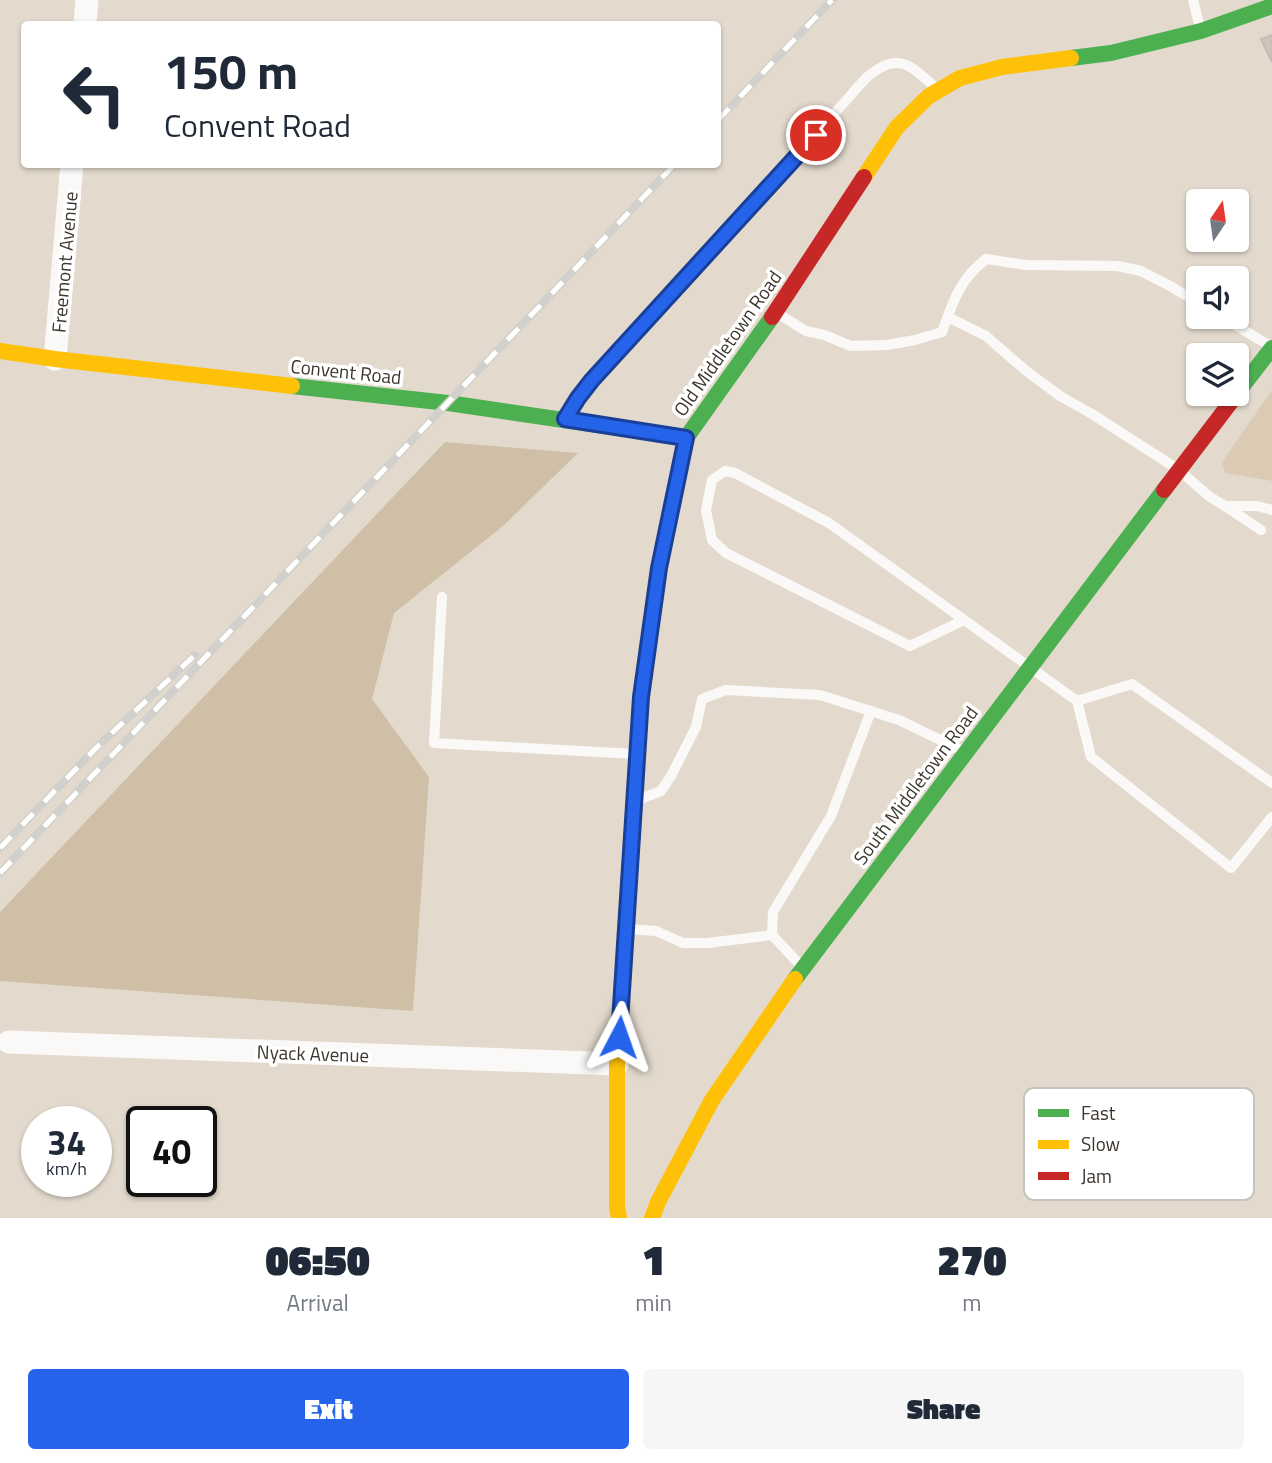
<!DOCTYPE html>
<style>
body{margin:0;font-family:"Titillium Web",sans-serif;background:#f6f6f7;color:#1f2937;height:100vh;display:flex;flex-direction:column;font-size:26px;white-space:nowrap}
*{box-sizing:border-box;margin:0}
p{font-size:23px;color:#747a83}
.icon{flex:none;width:38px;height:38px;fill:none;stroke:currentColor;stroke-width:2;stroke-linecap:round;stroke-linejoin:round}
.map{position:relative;height:1218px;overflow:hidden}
.drawer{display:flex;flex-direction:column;background:#fff;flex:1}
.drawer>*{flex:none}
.hud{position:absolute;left:21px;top:21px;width:700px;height:147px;border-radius:7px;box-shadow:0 2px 5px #0004;background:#fff;color:#1f2937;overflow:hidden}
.needle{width:46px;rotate:13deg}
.buttons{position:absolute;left:1186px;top:189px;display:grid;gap:14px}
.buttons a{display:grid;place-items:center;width:63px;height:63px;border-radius:7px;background:#fff;box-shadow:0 2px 5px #0004;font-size:35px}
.speed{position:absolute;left:21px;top:1106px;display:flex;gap:14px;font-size:35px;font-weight:700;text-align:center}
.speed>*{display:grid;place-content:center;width:91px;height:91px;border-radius:50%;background:#fff;box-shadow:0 2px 5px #0004;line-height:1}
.speed small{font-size:18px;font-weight:400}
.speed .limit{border:4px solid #111;border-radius:10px;background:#fff;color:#111}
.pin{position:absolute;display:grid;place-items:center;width:60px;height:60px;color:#fff;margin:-30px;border:4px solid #fff;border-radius:50%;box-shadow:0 2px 7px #0007}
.me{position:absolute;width:77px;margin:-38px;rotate:4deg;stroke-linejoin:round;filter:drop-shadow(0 0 5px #0008)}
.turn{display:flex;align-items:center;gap:24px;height:147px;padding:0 28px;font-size:32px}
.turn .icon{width:91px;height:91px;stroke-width:2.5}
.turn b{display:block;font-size:49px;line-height:60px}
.eta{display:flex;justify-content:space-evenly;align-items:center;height:119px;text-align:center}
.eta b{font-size:42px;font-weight:800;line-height:49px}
.primary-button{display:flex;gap:14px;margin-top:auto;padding:14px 28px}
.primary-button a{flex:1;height:80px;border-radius:7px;background:#2563eb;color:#fff;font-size:28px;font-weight:800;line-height:80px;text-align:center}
.primary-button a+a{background:#f6f6f7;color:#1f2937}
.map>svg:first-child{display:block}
.green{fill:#dbcbb3}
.forest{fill:#cfbfa6}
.building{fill:#d0c3bc;stroke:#c6bcb6;stroke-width:2}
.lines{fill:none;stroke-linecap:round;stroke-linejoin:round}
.lane{stroke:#fbf9f8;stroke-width:10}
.street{stroke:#fbf9f8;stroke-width:23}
.fast{stroke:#4caf50;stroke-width:16}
.slow{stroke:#ffc107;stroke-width:16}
.jam{stroke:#c62828;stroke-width:16}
.rail-casing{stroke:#d2d0cc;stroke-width:8}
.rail{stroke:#fff;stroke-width:5;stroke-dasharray:16;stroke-linecap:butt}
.route-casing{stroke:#184099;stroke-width:18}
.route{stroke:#2563eb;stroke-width:12}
.labels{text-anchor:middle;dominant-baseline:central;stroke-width:7;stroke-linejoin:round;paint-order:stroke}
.street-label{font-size:19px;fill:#3c362d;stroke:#fff}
.key{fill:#fff;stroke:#c4c3c0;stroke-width:2}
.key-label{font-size:19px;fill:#3c362d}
</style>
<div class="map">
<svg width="1272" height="1218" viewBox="0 0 1272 1218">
<rect width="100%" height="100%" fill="#e3dacd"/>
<polygon class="green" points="1272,390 1272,481 1225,473 1222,462"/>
<polygon class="forest" points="445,442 578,453 503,526 394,613 372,699 429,777 413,1011 0,981 0,912"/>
<polygon class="building" points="1272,35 1272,62 1261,39"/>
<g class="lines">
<g class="lane">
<polyline points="1193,0 1200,28"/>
<path d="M777,313l29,18 18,4 27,11 36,-1 28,-5 27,-8c11,-30 17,-52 44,-73l40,6 92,1 23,5 29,15 29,17"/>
<polyline points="948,317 986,336 1025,370 1060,396 1092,414 1179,470 1210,497 1225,506 1257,506 1272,510"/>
<polyline points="1222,317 1270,346"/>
<path d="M567,416l25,-36 207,-227 67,-75c32,-28 44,-13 71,11"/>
<polyline points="1225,506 1261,530"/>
<polyline points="442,597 434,743 635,754"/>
<polyline points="964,620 910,646 726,553 712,540 706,510 712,480 725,471 735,473 829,523 1077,701 1091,757 1231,868 1272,817"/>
<polyline points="1077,701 1132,684 1272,783"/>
<polyline points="638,800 661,791 671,776 696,727 702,699 726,690 820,695 899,720 963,751"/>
<polyline points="627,929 656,931 683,943 708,943 772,935"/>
<polyline points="802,967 772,935 773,912 831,816 871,711"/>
</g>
<g class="street">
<polyline points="85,24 87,0"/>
<polyline points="55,359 72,164"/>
<polyline points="9,1042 617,1064"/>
</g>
<g class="fast">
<polyline points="1071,58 1111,53 1201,31 1272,6"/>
<polyline points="292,386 448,403 686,438"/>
<polyline points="1237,393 1272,348"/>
<polyline points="631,848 641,697 659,568 686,438 772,317"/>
<polyline points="795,979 1164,490"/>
</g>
<g class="slow">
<polyline points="864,177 897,127 929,96 960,78 1002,67 1071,58"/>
<polyline points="0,351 55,359 292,386"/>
<polyline points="619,1218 617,1207 617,1064 631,848"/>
<polyline points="652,1218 658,1202 712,1100 795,979"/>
</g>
<g class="jam">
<polyline points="772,317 864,177"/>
<polyline points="1164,490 1237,394"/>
</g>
<g class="rail-casing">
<g id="rail">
<polyline points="718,120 832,0"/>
<polyline points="0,848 99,745 195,655"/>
<polyline points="0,873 675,164"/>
</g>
</g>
<use href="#rail" class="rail"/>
</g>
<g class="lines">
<g class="route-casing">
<polyline id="route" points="619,1037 641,697 659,568 686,438 565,419 578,398 592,380 816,135"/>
</g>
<use href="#route" class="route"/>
</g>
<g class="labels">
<g class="street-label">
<text transform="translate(64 262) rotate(-85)">Freemont Avenue</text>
<text transform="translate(727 343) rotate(-55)">Old Middletown Road</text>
<text transform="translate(346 371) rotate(6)">Convent Road</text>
<text transform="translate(915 785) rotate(-53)">South Middletown Road</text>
<text transform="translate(313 1053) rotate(2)">Nyack Avenue</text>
</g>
</g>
<rect x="1024" y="1088" width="230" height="112" rx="10" class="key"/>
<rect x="1038" y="1109" width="31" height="8" fill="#4caf50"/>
<rect x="1038" y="1140" width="31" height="9" fill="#ffc107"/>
<rect x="1038" y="1172" width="31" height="8" fill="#c62828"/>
<g class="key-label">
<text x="1081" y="1120">Fast</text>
<text x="1081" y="1151">Slow</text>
<text x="1081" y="1183">Jam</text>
</g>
</svg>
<div class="buttons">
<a><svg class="needle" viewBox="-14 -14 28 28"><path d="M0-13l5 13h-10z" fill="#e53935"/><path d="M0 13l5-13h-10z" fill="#747a83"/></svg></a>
<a><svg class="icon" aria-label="sound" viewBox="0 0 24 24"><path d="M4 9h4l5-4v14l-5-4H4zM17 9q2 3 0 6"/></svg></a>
<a><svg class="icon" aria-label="layers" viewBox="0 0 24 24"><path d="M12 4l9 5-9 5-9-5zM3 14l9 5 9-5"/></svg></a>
</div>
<div class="speed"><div>34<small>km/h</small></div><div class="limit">40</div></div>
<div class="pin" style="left:816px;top:135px;background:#d93025"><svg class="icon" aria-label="arrive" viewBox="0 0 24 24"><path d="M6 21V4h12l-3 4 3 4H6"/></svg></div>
<svg class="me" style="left:619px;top:1037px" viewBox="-20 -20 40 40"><path d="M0-17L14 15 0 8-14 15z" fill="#2563eb" stroke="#fff" stroke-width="4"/></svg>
<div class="hud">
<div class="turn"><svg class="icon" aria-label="left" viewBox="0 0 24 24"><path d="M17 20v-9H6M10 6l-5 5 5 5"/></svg><div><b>150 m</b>Convent Road</div></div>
</div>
</div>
<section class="drawer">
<div class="eta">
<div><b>06:50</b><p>Arrival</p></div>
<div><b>1</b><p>min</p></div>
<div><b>270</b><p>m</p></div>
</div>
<div class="primary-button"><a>Exit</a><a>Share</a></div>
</section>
